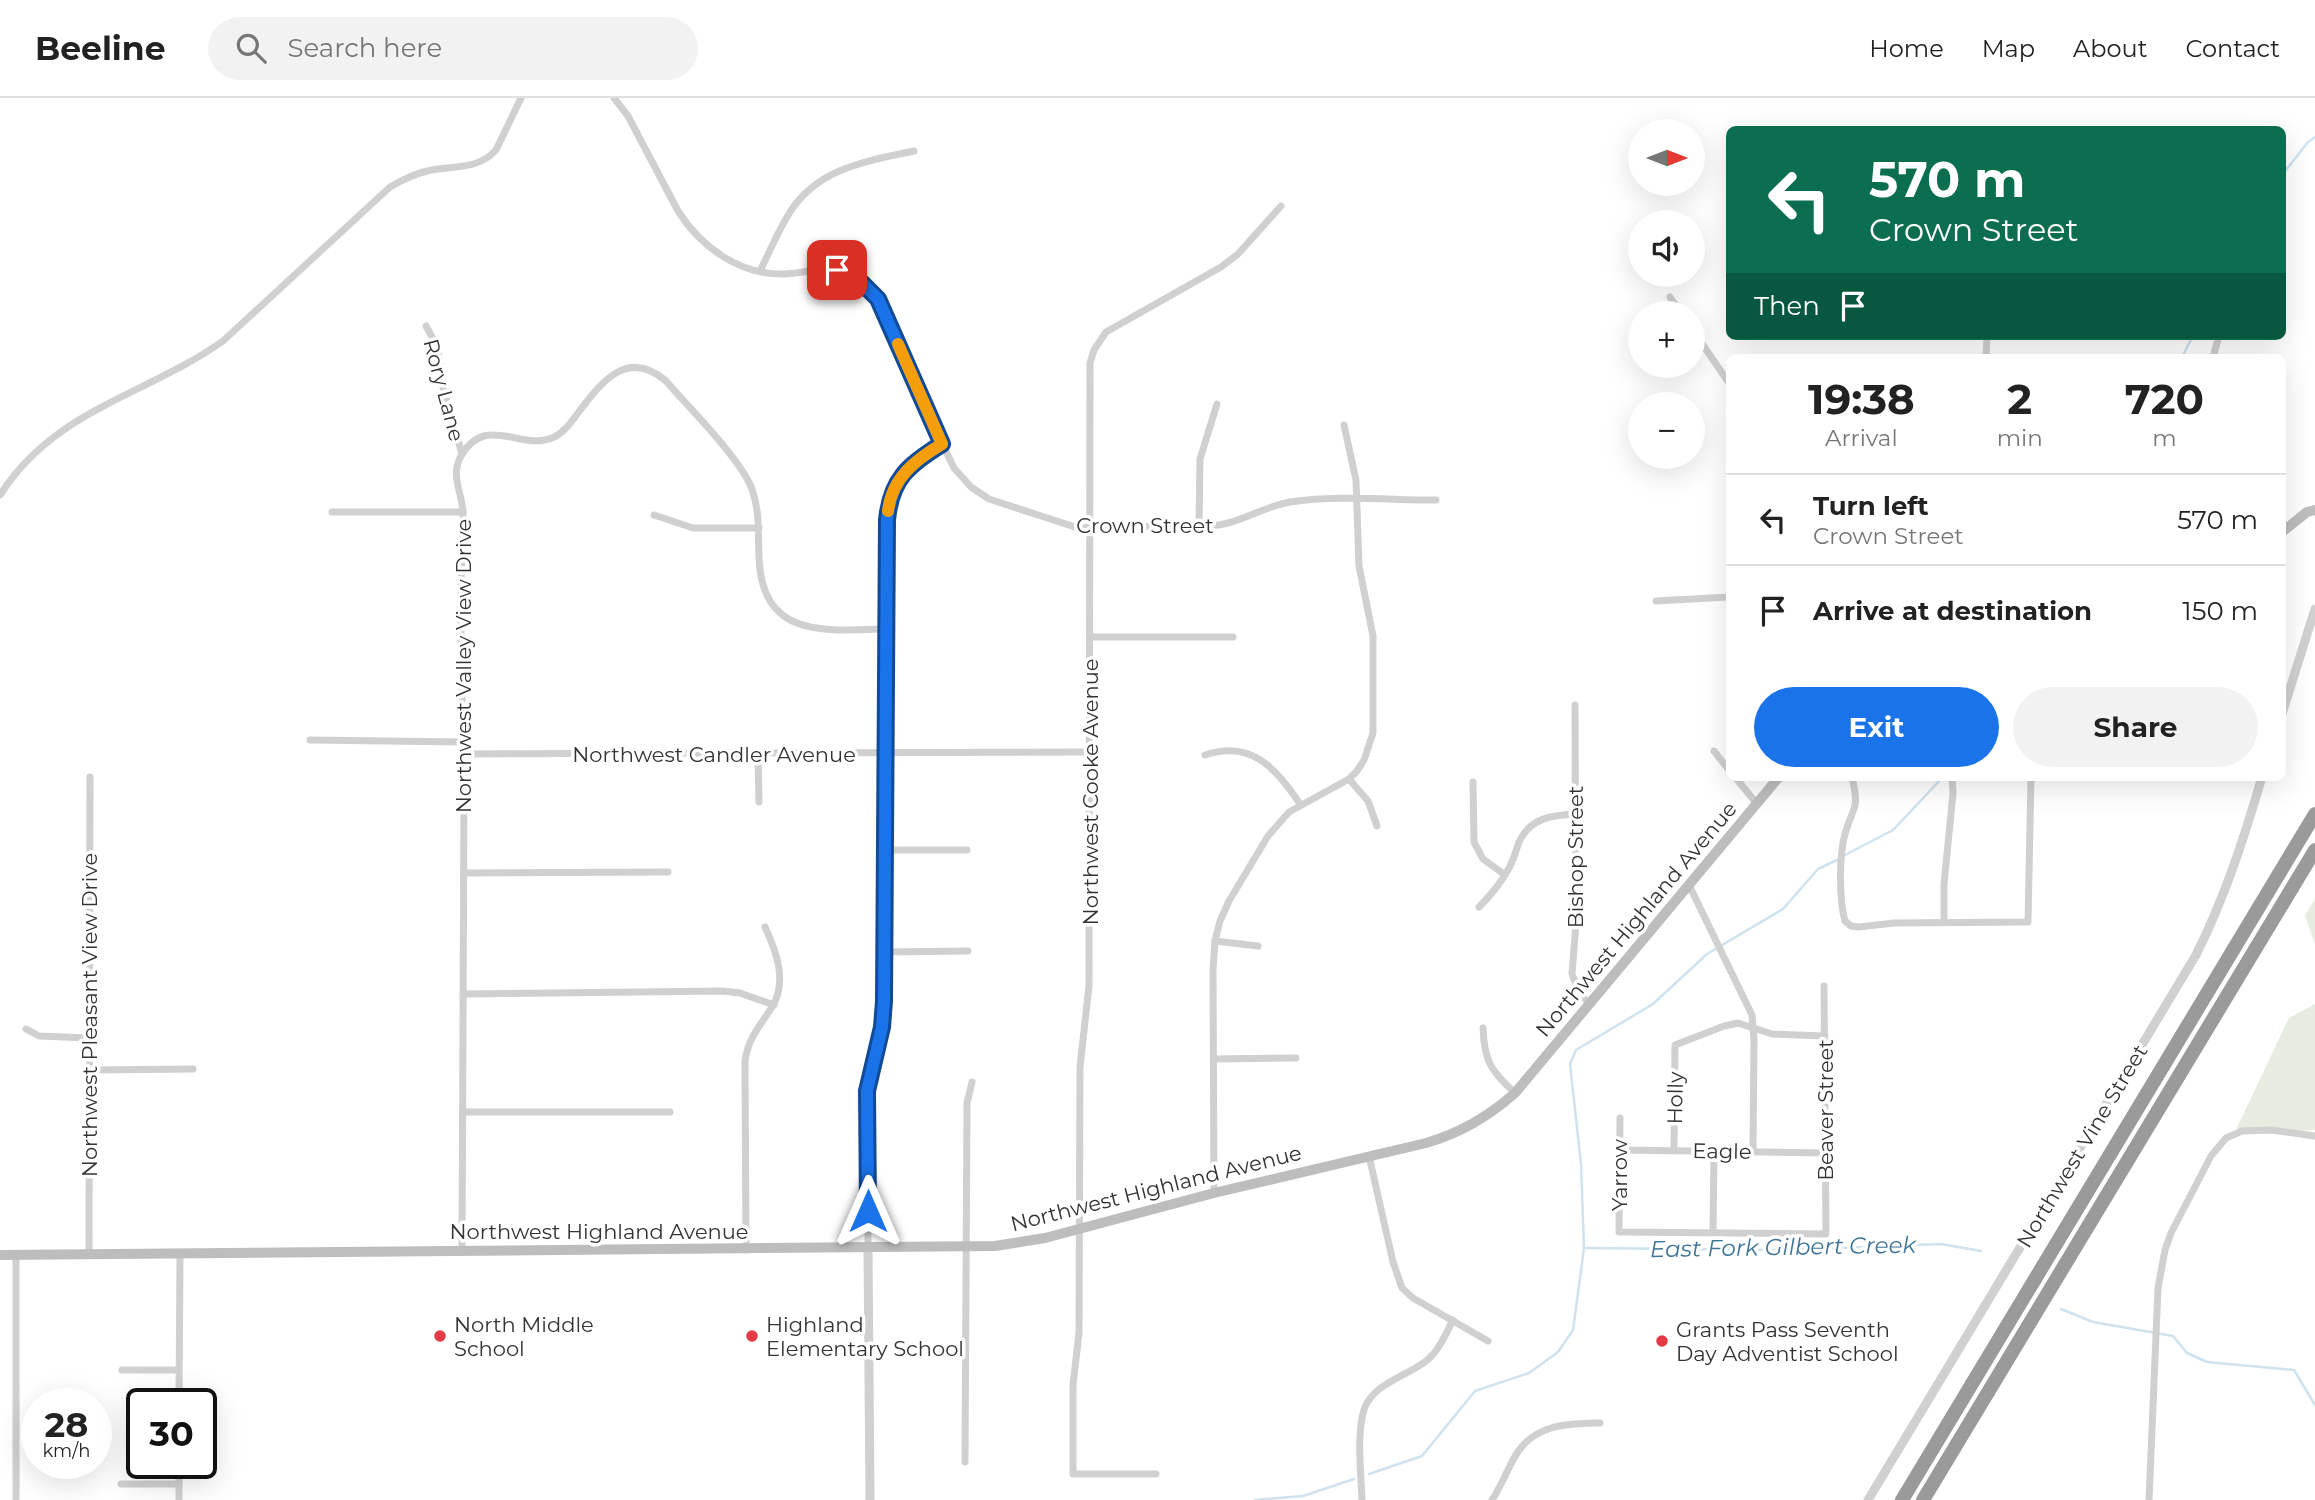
<!DOCTYPE html>
<meta charset="utf-8">
<style>
body{margin:0;font-family:Montserrat,sans-serif;background:#f2f2f2;color:#222;height:100vh;display:flex;flex-direction:column;font-size:26px;white-space:nowrap}
*{box-sizing:border-box;margin:0}
p{font-size:23px;color:#767676}
.icon{flex:none;width:38px;height:38px;fill:none;stroke:currentColor;stroke-width:2;stroke-linecap:round;stroke-linejoin:round}
.map{position:relative;flex:1;overflow:hidden}
.panel{position:absolute;left:1726px;top:256px;width:560px;height:427px;display:flex;flex-direction:column;background:#fff;border-radius:10px;box-shadow:0 7px 28px #0002}
.panel>*{flex:none}
.hud{position:absolute;left:1726px;top:28px;width:560px;height:214px;border-radius:10px;box-shadow:0 7px 28px #0002;background:#0b6e4f;color:#fff;overflow:hidden}
.needle{width:46px;rotate:90deg}
.tools{position:absolute;left:1628px;top:21px;display:grid;gap:14px}
.tools a{display:grid;place-items:center;width:77px;height:77px;border-radius:50%;background:#fff;box-shadow:0 7px 28px #0002;font-size:35px}
.speed{position:absolute;left:21px;top:1290px;display:flex;gap:14px;font-size:35px;font-weight:700;text-align:center}
.speed>*{display:grid;place-content:center;width:91px;height:91px;border-radius:50%;background:#fff;box-shadow:0 7px 28px #0002;line-height:1}
.speed small{font-size:18px;font-weight:400}
.speed .limit{border:4px solid #111;border-radius:10px;background:#fff;color:#111}
.pin{position:absolute;display:grid;place-items:center;width:60px;height:60px;color:#fff;margin:-30px;border-radius:14px;box-shadow:0 4px 10px #0006}
.me{position:absolute;width:77px;margin:-38px;rotate:0deg;stroke-linejoin:round;filter:drop-shadow(0 0 5px #0008)}
.turn{display:flex;align-items:center;gap:24px;height:147px;padding:0 28px;font-size:32px}
.turn .icon{width:91px;height:91px;stroke-width:2.5}
.turn b{display:block;font-size:49px;line-height:60px}
.then{display:flex;align-items:center;height:66px;padding:0 28px;background:#0003;gap:14px;font-size:26px}
.eta{display:flex;justify-content:space-evenly;align-items:center;height:119px;text-align:center}
.eta b{font-size:42px;font-weight:700;line-height:49px}
.button{display:flex;gap:14px;margin-top:auto;padding:14px 28px}
.button a{flex:1;height:80px;border-radius:42px;background:#1a73e8;color:#fff;font-size:28px;font-weight:700;line-height:80px;text-align:center}
.button a+a{background:#f2f2f2;color:#222}
ul{padding:0;list-style:none}
li{display:flex;align-items:center;gap:21px;height:91px;padding:0 28px;border-top:2px solid #e0e0e0}
li div{flex:1}
li b{display:block;font-size:26px}
li em{font-style:normal}
header{display:flex;align-items:center;gap:42px;box-sizing:border-box;height:98px;padding:0 35px;background:#fff;border-bottom:2px solid #e0e0e0}
header strong{font-size:33px}
nav{display:flex;gap:38px;margin-inline-start:auto;font-size:24px}
.search{width:490px;height:63px;background:#f2f2f2;display:flex;align-items:center;gap:18px;box-sizing:border-box;padding:0 24px;border-radius:38px;color:#767676;font-size:26px}
.map>svg:first-child{display:block}
.green{fill:#e6ecdf}
.lines{fill:none;stroke-linecap:round;stroke-linejoin:round}
.stream{stroke:#cfe2ee;stroke-width:2.5}
.minor{stroke:#d0d0d0;stroke-width:7}
.tertiary{stroke:#d0d0d0;stroke-width:9}
.secondary{stroke:#bdbdbd;stroke-width:10}
.motorway{stroke:#9a9a9a;stroke-width:14}
.route-casing{stroke:#114b97;stroke-width:18}
.route{stroke:#1a73e8;stroke-width:12}
.slow{stroke:#f59e0b;stroke-width:12}
.poi-dot{fill:#e63946;stroke:#fff;stroke-width:2.5}
.labels{text-anchor:middle;dominant-baseline:central;stroke-width:7;stroke-linejoin:round;paint-order:stroke}
.street-label{font-size:21px;fill:#333;stroke:#fff}
.poi-label{font-size:21px;fill:#333;stroke:#fff;text-anchor:start}
.water-label{font-size:23px;font-style:italic;fill:#3f7597;stroke:#fff}
</style>
<header>
<strong>Beeline</strong>
<div class="search"><svg class="icon" aria-label="search" viewBox="0 0 24 24"><circle cx="10" cy="10" r="6"/><path d="M15 15l6 6"/></svg>Search here</div>
<nav><a>Home</a><a>Map</a><a>About</a><a>Contact</a></nav>
</header>
<div class="map">
<svg width="2315" height="1402" viewBox="0 0 2315 1402">
<rect width="100%" height="100%" fill="#fff"/>
<g class="green">
<polygon points="2315,801 2315,846 2305,817"/>
<polygon points="2315,906 2315,1032 2234,1036 2289,920"/>
</g>
<g class="lines">
<g class="stream">
<polyline points="2282,77 2308,44 2315,39"/>
<polyline points="2182,259 2193,238"/>
<polyline points="1845,757 1893,732 1943,679"/>
<polyline points="1584,1150 1790,1152 1941,1146 1981,1153"/>
<polyline points="2061,1211 2093,1224 2173,1238 2187,1255 2207,1264 2294,1272 2315,1307"/>
<polyline points="1369,1376 1422,1358 1475,1293 1529,1275 1558,1254 1573,1232 1584,1150 1581,1066 1570,966 1576,952 1653,906 1707,856 1783,811 1818,771 1839,761"/>
<polyline points="1255,1402 1303,1398 1354,1381"/>
</g>
<g class="minor">
<path d="M614,0l14,18 50,95c23,36 61,64 106,63 25,-1 49,-12 73,4 29,18 40,62 53,92 14,33 28,66 44,98l17,19 18,12 89,29 141,-3c25,-4 46,-19 71,-23 48,-7 98,-2 146,-2"/>
<path d="M760,173c10,-20 18,-40 30,-59 28,-44 77,-51 124,-61"/>
<polyline points="1670,199 1681,215"/>
<polyline points="426,228 437,248 443,289 462,356"/>
<polyline points="1692,231 1729,285"/>
<polyline points="1986,259 1987,238"/>
<polyline points="2213,259 2219,238"/>
<path d="M0,397c55,-86 145,-99 223,-154l167,-154c12,-7 24,-13 37,-16 25,-6 50,0 69,-21l25,-52"/>
<polyline points="332,414 463,414"/>
<polyline points="654,417 693,430 759,430"/>
<polyline points="1199,429 1200,361 1217,306"/>
<polyline points="1656,503 1729,499"/>
<polyline points="1090,539 1233,539"/>
<polyline points="1575,607 1576,825 1572,876 1580,896 1590,906"/>
<polyline points="310,642 463,644"/>
<polyline points="1714,653 1729,672"/>
<polyline points="464,656 1090,654"/>
<polyline points="758,656 759,704"/>
<path d="M1205,657c47,-16 71,14 95,49"/>
<polyline points="1735,679 1757,706"/>
<path d="M1852,679c8,34 1,28 -7,57 -6,21 -6,66 0,87l6,5 8,1 35,-4 134,-1 3,-145"/>
<polyline points="1349,681 1368,703 1377,728"/>
<polyline points="1473,684 1474,744 1483,761 1505,777"/>
<polyline points="885,752 967,752"/>
<polyline points="464,775 668,774"/>
<polyline points="1689,787 1752,917 1754,942 1753,1053"/>
<path d="M1479,809c12,-12 22,-24 30,-39 5,-9 7,-18 10,-26 11,-24 33,-27 56,-28"/>
<polyline points="1944,824 1944,786 1953,695 1952,679"/>
<polyline points="1215,843 1258,848"/>
<polyline points="885,854 968,853"/>
<polyline points="463,896 723,893 740,895 774,907"/>
<path d="M1483,930c1,33 8,43 32,65"/>
<polyline points="26,931 39,938 89,940"/>
<polyline points="1214,961 1296,960"/>
<polyline points="90,972 193,971"/>
<polyline points="463,1014 670,1014"/>
<polyline points="1620,1020 1619,1134 1826,1136 1824,888"/>
<polyline points="1619,1052 1826,1055"/>
<polyline points="1674,1053 1675,947 1724,928 1738,925 1772,936 1825,938"/>
<polyline points="1369,1058 1393,1164 1402,1190 1413,1200 1488,1243"/>
<polyline points="1214,1095 1213,871 1215,843 1220,823 1229,803 1268,738 1289,714 1349,681 1357,673 1364,662 1373,635 1373,538 1359,468 1356,382 1344,327"/>
<polyline points="1713,1135 1714,1053"/>
<path d="M868,1150l-1,-157 15,-64 3,-26 2,-481c5,-41 21,-55 55,-76"/>
<path d="M746,1152l-1,-189c3,-23 15,-35 27,-54 16,-26 4,-56 -7,-80"/>
<path d="M462,1153c0,-153 2,-306 2,-459 -1,-69 -4,-137 -3,-206 0,-24 3,-49 2,-74 -1,-20 -13,-36 -2,-56 25,-43 59,-5 91,-18 13,-5 21,-19 29,-29 23,-30 48,-60 85,-28 24,28 74,77 86,108 8,23 6,46 7,69 3,80 65,73 126,71"/>
<polyline points="89,1155 90,679"/>
<polyline points="122,1272 179,1272"/>
<polyline points="179,1306 180,1156"/>
<polyline points="965,1364 967,1005 972,984"/>
<polyline points="1156,1376 1073,1376 1073,1287 1079,1235 1080,969 1089,888 1090,265 1094,252 1106,234 1221,169 1238,156 1281,108"/>
<polyline points="121,1386 179,1386"/>
<polyline points="16,1402 16,1157"/>
<polyline points="179,1402 179,1365"/>
<path d="M1362,1402c-1,-26 -6,-70 3,-93 10,-24 42,-31 61,-46 13,-10 19,-26 27,-41"/>
<path d="M1492,1402c8,-12 14,-27 21,-40 18,-36 52,-36 87,-37"/>
<polyline points="2149,1402 2158,1190 2165,1152 2171,1135 2211,1058 2226,1040 2242,1033 2271,1032 2315,1038"/>
</g>
<g class="tertiary">
<polyline points="2282,616 2315,511"/>
<polyline points="868,1150 870,1402"/>
<path d="M1868,1402l328,-545c29,-58 48,-117 66,-178"/>
</g>
<g class="secondary">
<polyline points="2282,434 2307,414 2315,412"/>
<path d="M0,1157l995,-9 50,-8 169,-45 212,-50c35,-10 62,-26 89,-50l264,-316"/>
</g>
<g class="motorway">
<polyline points="1902,1402 2315,716"/>
<polyline points="1923,1402 2315,752"/>
</g>
</g>
<g class="lines">
<g class="route-casing">
<path id="route" d="M837,172l20,8 21,21 64,145c-34,21 -51,35 -55,76l-3,481 -2,26 -15,64 1,120"/>
</g>
<use href="#route" class="route"/>
<path class="slow" d="M888,413c4,-33 27,-51 54,-67l-44,-100"/>
</g>
<g class="poi-dot">
<circle cx="440" cy="1238" r="7"/>
<circle cx="752" cy="1238" r="7"/>
<circle cx="1662" cy="1243" r="7"/>
</g>
<g class="labels">
<g class="street-label">
<text transform="translate(444 292) rotate(75)">Rory Lane</text>
<text x="1145" y="427">Crown Street</text>
<text transform="translate(463 568) rotate(-90)">Northwest Valley View Drive</text>
<text x="714" y="656">Northwest Candler Avenue</text>
<text transform="translate(1090 694) rotate(-90)">Northwest Cooke Avenue</text>
<text transform="translate(1575 759) rotate(-90)">Bishop Street</text>
<text transform="translate(1636 821) rotate(-50)">Northwest Highland Avenue</text>
<text transform="translate(89 917) rotate(-90)">Northwest Pleasant View Drive</text>
<text transform="translate(1675 1000) rotate(-89)">Holly</text>
<text transform="translate(1825 1012) rotate(-90)">Beaver Street</text>
<text transform="translate(2082 1048) rotate(-59)">Northwest Vine Street</text>
<text transform="translate(1722 1053) rotate(1)">Eagle</text>
<text transform="translate(1619 1077) rotate(-90)">Yarrow</text>
<text transform="translate(1156 1090) rotate(-14)">Northwest Highland Avenue</text>
<text x="599" y="1133">Northwest Highland Avenue</text>
</g>
<g class="poi-label">
<text x="454" y="1226">North Middle<tspan x="454" dy="24">School</tspan></text>
<text x="766" y="1226">Highland<tspan x="766" dy="24">Elementary School</tspan></text>
<text x="1676" y="1231">Grants Pass Seventh<tspan x="1676" dy="24">Day Adventist School</tspan></text>
</g>
<g class="water-label">
<text transform="translate(1783 1149) rotate(-1)">East Fork Gilbert Creek</text>
</g>
</g>
</svg>
<div class="tools">
<a><svg class="needle" viewBox="-14 -14 28 28"><path d="M0-13l5 13h-10z" fill="#e53935"/><path d="M0 13l5-13h-10z" fill="#767676"/></svg></a>
<a><svg class="icon" aria-label="sound" viewBox="0 0 24 24"><path d="M4 9h4l5-4v14l-5-4H4zM17 9q2 3 0 6"/></svg></a>
<a>+</a>
<a>−</a>
</div>
<div class="speed"><div>28<small>km/h</small></div><div class="limit">30</div></div>
<div class="pin" style="left:837px;top:172px;background:#d93025"><svg class="icon" aria-label="arrive" viewBox="0 0 24 24"><path d="M6 21V4h12l-3 4 3 4H6"/></svg></div>
<svg class="me" style="left:868px;top:1113px" viewBox="-20 -20 40 40"><path d="M0-17L14 15 0 8-14 15z" fill="#1a73e8" stroke="#fff" stroke-width="4"/></svg>
<div class="hud">
<div class="turn"><svg class="icon" aria-label="left" viewBox="0 0 24 24"><path d="M17 20v-9H6M10 6l-5 5 5 5"/></svg><div><b>570 m</b>Crown Street</div></div>
<div class="then">Then<svg class="icon" aria-label="arrive" viewBox="0 0 24 24"><path d="M6 21V4h12l-3 4 3 4H6"/></svg></div>
</div>
<section class="panel">
<div class="eta">
<div><b>19:38</b><p>Arrival</p></div>
<div><b>2</b><p>min</p></div>
<div><b>720</b><p>m</p></div>
</div>
<ul>
<li><svg class="icon" aria-label="left" viewBox="0 0 24 24"><path d="M17 20v-9H6M10 6l-5 5 5 5"/></svg><div><b>Turn left</b><p>Crown Street</p></div><em>570 m</em></li>
<li><svg class="icon" aria-label="arrive" viewBox="0 0 24 24"><path d="M6 21V4h12l-3 4 3 4H6"/></svg><div><b>Arrive at destination</b></div><em>150 m</em></li>
</ul>
<div class="button"><a>Exit</a><a>Share</a></div>
</section>
</div>
